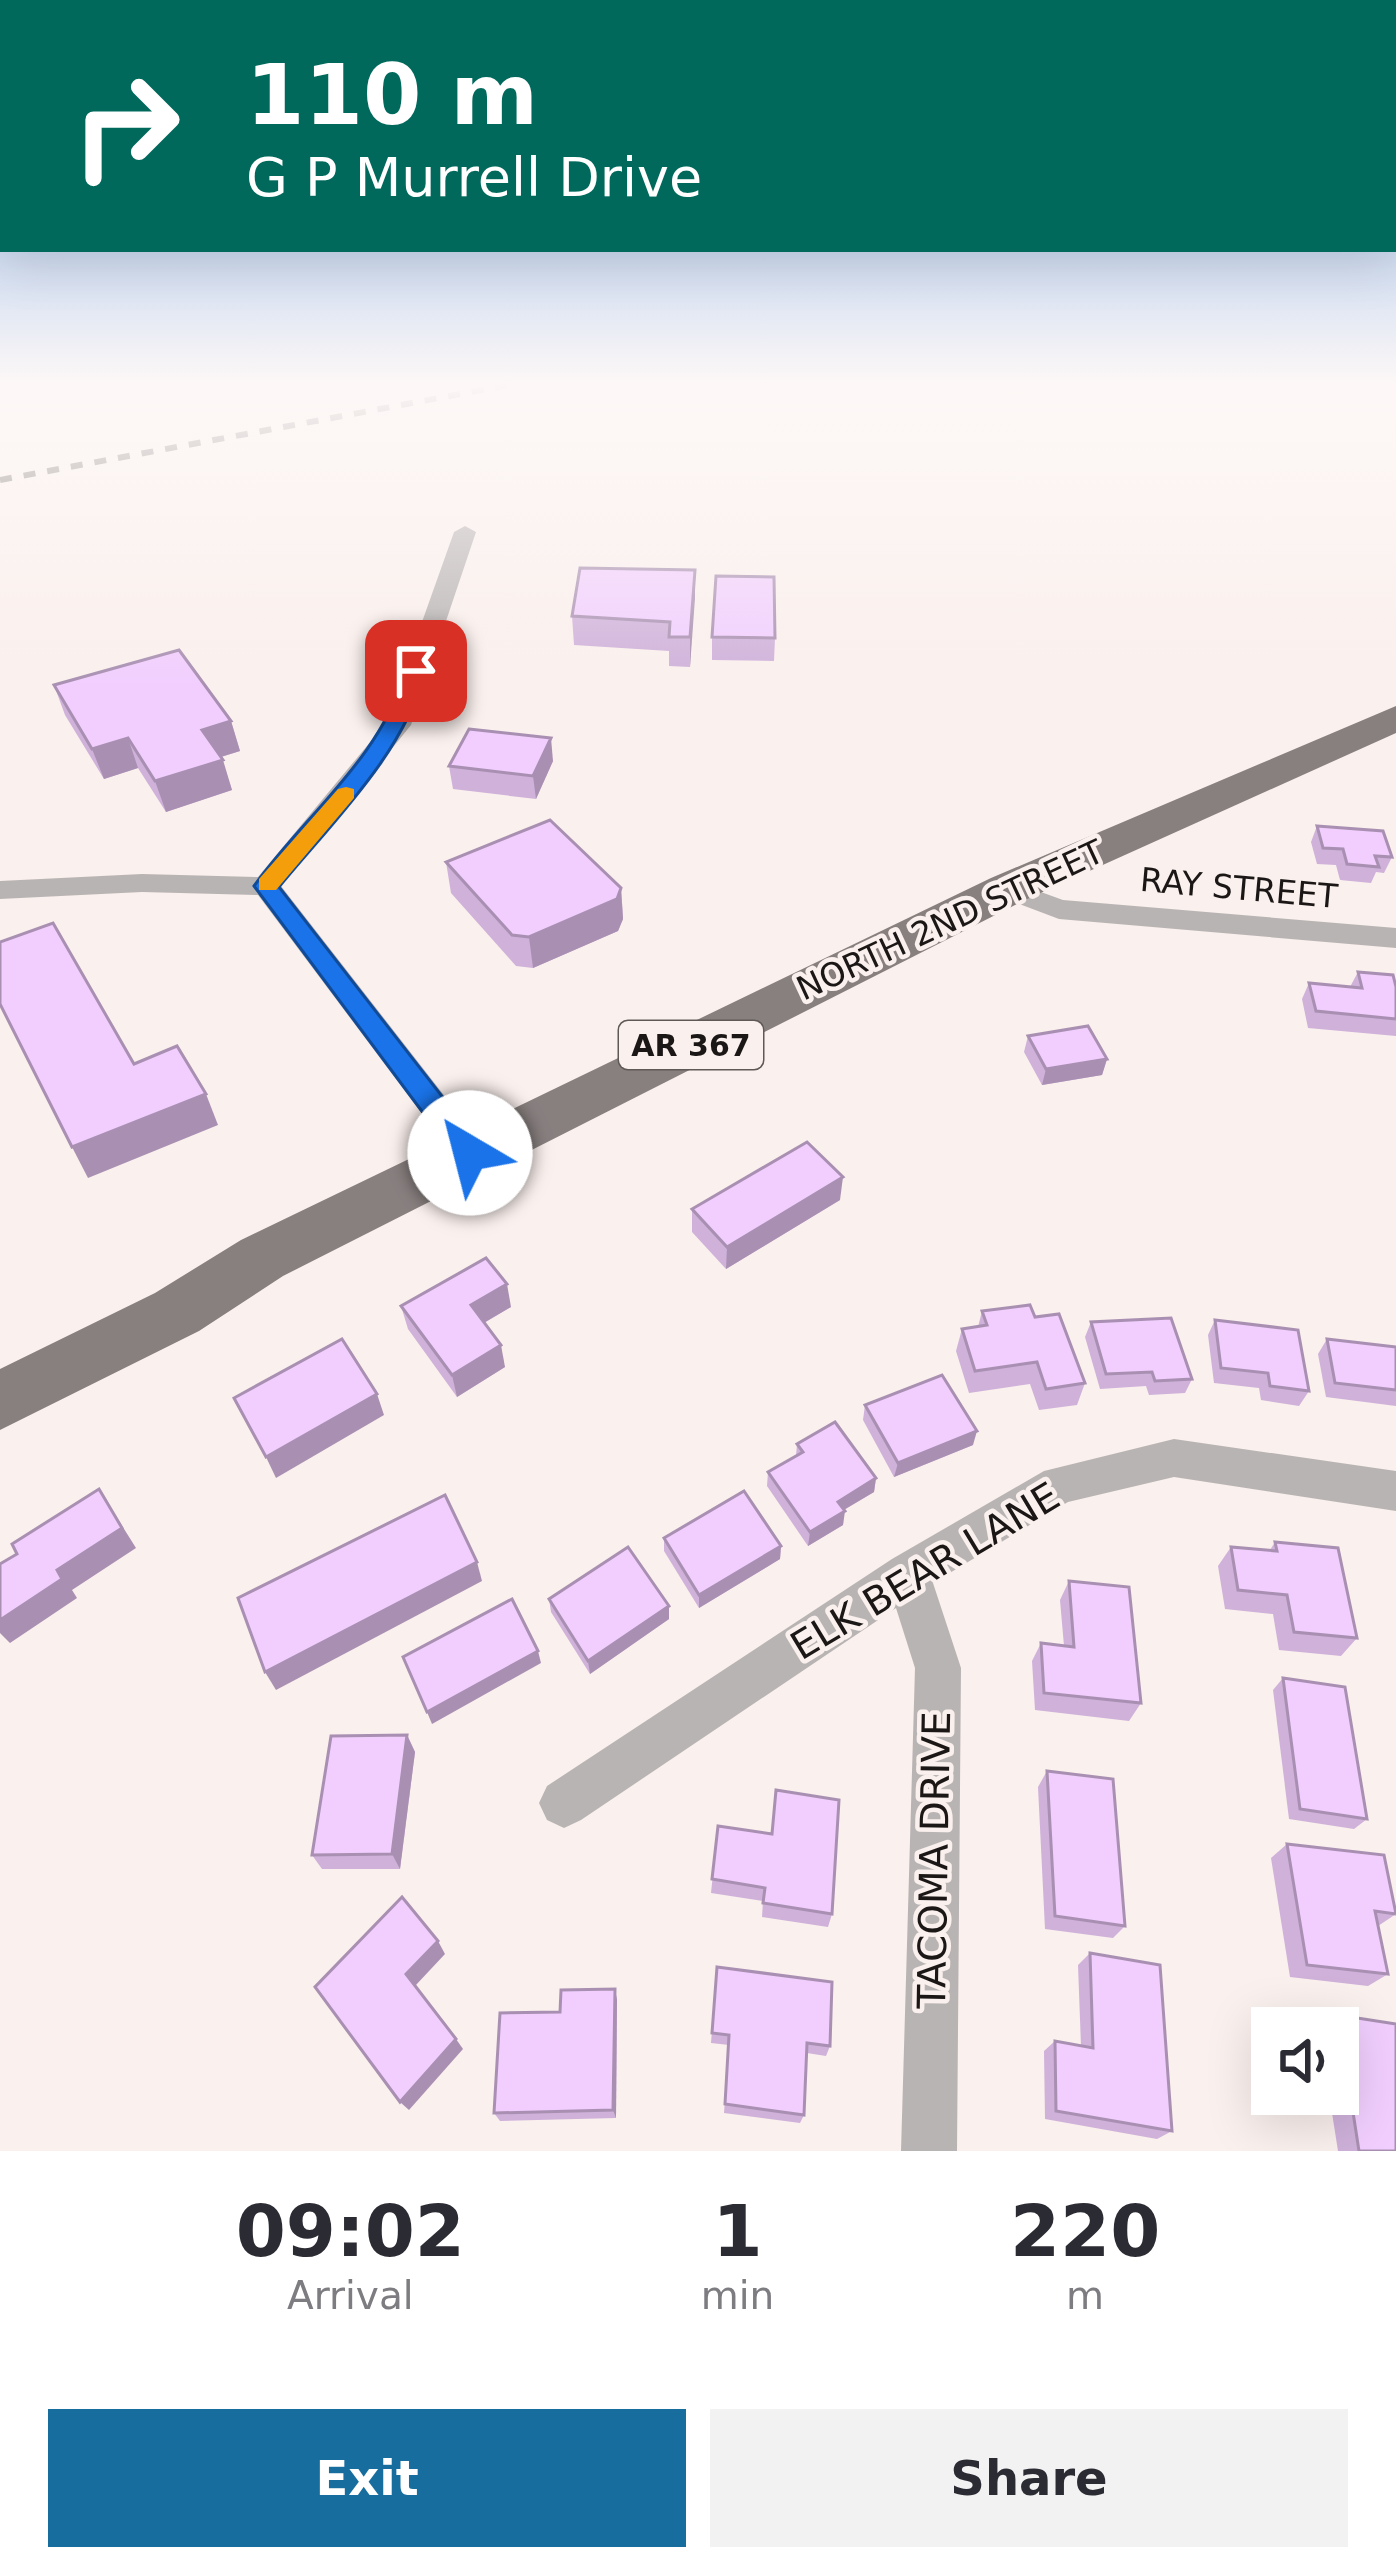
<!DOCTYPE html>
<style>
body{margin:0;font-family:"DejaVu Sans",sans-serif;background:#f2f2f3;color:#2b2b33;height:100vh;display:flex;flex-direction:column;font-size:45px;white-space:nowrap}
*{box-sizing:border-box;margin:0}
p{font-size:39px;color:#7c7c81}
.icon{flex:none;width:66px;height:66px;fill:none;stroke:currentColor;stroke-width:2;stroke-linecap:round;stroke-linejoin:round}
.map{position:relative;height:2151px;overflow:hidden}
.sheet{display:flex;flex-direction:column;background:#fff;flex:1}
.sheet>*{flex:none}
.banner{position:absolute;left:0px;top:0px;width:1398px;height:252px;box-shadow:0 12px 48px #0002;background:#00695c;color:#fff;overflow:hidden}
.controls{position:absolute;left:1251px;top:2007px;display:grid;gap:24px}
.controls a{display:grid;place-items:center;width:108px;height:108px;border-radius:0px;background:#fff;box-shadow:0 12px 48px #0002;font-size:60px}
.pin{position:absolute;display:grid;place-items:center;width:102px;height:102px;color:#fff;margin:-51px;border-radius:24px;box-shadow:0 6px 18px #0006}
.me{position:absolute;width:132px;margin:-66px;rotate:323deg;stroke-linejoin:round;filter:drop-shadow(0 0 9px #0008)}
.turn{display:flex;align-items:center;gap:42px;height:252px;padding:0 48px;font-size:54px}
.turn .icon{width:156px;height:156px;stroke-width:2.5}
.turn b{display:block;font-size:84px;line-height:102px}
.eta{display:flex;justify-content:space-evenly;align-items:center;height:204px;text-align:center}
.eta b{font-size:72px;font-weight:600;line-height:84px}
.button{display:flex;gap:24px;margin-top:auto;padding:24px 48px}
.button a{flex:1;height:138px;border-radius:0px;background:#176e9e;color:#fff;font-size:48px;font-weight:600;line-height:138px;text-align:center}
.button a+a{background:#f2f2f3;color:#2b2b33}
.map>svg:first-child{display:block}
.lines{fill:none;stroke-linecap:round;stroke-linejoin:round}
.minor{fill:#b9b4b4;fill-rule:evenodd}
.primary{fill:#88807f;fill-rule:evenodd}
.rail{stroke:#7c7573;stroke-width:6;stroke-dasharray:12 12;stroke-linecap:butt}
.wall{fill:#cfb1da}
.shaded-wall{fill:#a990b2}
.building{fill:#f1cefe;stroke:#a990b2;stroke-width:3}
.route{fill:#1a73e8;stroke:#114b97;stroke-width:3}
.slow{fill:#f59e0b}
.labels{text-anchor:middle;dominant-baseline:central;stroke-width:9;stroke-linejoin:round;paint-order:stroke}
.shield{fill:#faf0ed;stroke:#5e5856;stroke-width:3}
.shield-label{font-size:30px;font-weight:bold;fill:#1b1716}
.street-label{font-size:33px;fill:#1b1716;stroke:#faf0ed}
.near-street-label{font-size:39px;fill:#1b1716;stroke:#faf0ed}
</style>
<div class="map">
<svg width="1396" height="2151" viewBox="0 0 1396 2151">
<rect width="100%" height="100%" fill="#faf0ed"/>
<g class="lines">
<g class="minor">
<polygon points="465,526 476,532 411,725 281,886 482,1144 487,1153 482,1162 470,1166 458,1162 258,895 142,892 0,899 0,881 142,874 258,877 386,723 454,532"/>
<polygon points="1008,880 1063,900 1396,928 1396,948 1059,919 998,896 994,889 998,882"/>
<polygon points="1174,1439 1396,1471 1396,1511 1174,1477 1068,1502 933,1583 961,1668 957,2151 901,2151 915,1668 896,1608 581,1820 564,1828 547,1820 539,1803 547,1786 892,1559 1044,1471"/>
</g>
<polygon class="primary" points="1396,706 1396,733 1025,900 283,1276 199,1331 0,1430 0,1369 155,1293 241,1240 991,878"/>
<polyline class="rail" points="0,480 508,385"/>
</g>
<g class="wall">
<polygon points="695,570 690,667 669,666 669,651 574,645 572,616"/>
<polygon points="712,637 775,638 774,661 712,660"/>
<polygon points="54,685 231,721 240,751 221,757 232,790 166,812 138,768 104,779 65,715"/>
<polygon points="553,761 536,799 453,789 449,766"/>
<polygon points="1317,826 1392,857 1384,873 1376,872 1371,883 1340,880 1336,865 1317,864 1311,842"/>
<polygon points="446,862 621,888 623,919 618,931 533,968 516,966 451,893"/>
<polygon points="1358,972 1396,987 1396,1036 1308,1028 1302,999 1309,983 1350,987"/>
<polygon points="1028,1036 1107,1059 1102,1075 1042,1085 1024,1052"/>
<polygon points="840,1200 726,1269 692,1232 692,1209"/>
<polygon points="401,1306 511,1307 484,1323 505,1367 457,1397 408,1329"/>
<polygon points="982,1311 1035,1317 1085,1383 1077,1405 1039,1410 1030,1384 969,1393 956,1351 962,1329 978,1327"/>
<polygon points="1215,1320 1309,1391 1299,1406 1261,1400 1259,1388 1214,1383 1208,1335"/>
<polygon points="1091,1322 1192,1379 1185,1393 1149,1395 1146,1386 1100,1389 1085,1337"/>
<polygon points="1327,1339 1396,1347 1396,1406 1326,1397 1318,1354"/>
<polygon points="865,1405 973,1445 894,1477 863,1420"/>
<polygon points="797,1444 876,1478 874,1492 844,1510 843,1525 808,1546 767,1486 768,1472 796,1456"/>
<polygon points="664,1538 781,1546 780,1559 699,1608 664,1551"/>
<polygon points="1275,1542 1357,1638 1341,1656 1279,1650 1273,1614 1225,1609 1218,1566 1231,1547 1270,1550"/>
<polygon points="1069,1581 1141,1703 1129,1721 1035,1710 1032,1661 1041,1643 1064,1646 1060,1600"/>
<polygon points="549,1599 669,1606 669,1619 590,1674 551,1612"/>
<polygon points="1283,1678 1367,1819 1354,1829 1289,1819 1273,1690"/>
<polygon points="407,1735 415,1752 400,1869 322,1869 312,1855"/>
<polygon points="1047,1771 1125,1926 1113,1938 1045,1929 1038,1787"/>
<polygon points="718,1826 832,1914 828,1927 762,1917 763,1901 711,1893"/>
<polygon points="1287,1844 1396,1914 1378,1926 1388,1974 1368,1986 1290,1977 1271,1858"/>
<polygon points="1090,1953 1172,2131 1157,2139 1045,2119 1044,2051 1055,2041 1081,2046 1078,1965"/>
<polygon points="717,1967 830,2046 826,2056 807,2053 804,2115 800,2123 724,2113 729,2045 711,2043"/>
<polygon points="615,1989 617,2000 616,2118 500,2121 494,2113 560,2012"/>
<polygon points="1338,2015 1396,2151 1338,2151 1329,2094 1338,2094 1338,2028 1320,2028 1319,2026"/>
</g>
<g class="shaded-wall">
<polygon points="695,570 695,598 690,667 690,637"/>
<polygon points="231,721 240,751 211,760 202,730"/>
<polygon points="128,738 138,768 104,779 92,749"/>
<polygon points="551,738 553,761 536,799 533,776"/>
<polygon points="223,760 232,790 166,812 155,781"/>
<polygon points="621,888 623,919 618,931 533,968 529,937"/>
<polygon points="1107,1059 1102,1075 1042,1085 1046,1069"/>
<polygon points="206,1094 218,1125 88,1178 72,1147"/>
<polygon points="843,1177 840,1200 726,1269 727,1247"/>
<polygon points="507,1284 511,1307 475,1328 471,1305"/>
<polygon points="501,1345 505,1367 457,1397 452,1375"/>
<polygon points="377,1394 384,1415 276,1478 266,1457"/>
<polygon points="977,1431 973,1445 894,1477 898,1463"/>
<polygon points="876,1478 874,1492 835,1515 838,1502"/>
<polygon points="99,1489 136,1548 72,1590 77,1598 10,1643 0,1633 0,1620 57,1570"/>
<polygon points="845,1511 843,1525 808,1546 810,1532"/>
<polygon points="781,1546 780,1559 699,1608 699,1595"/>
<polygon points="477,1562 482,1581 276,1690 265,1672"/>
<polygon points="669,1606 669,1619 590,1674 588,1661"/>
<polygon points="538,1651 541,1663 432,1724 427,1712"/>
<polygon points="407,1735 415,1752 400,1869 392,1854"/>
<polygon points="438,1941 445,1954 415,1986 406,1974"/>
<polygon points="615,1989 617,2000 616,2118 613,2110"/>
<polygon points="456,2039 463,2049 409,2110 400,2102"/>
</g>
<g class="building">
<polygon points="580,568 695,570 690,637 669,637 670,622 572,616"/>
<polygon points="716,576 774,577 775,638 712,637"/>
<polygon points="179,650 231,721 202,730 223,760 155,781 128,738 92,749 54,685"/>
<polygon points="469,729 551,738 533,776 449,766"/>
<polygon points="550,820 621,888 617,899 529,937 512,935 446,862"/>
<polygon points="1317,826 1383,831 1392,857 1375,856 1379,867 1347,864 1343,849 1323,848"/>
<polygon points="53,923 134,1064 177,1046 206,1094 72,1147 0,1004 0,942"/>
<polygon points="1358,972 1393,975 1396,987 1396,1019 1316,1011 1309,983 1362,988"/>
<polygon points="1088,1026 1107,1059 1046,1069 1028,1036"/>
<polygon points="807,1142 843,1177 727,1247 692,1209"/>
<polygon points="486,1258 507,1284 471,1305 501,1345 452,1375 401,1306"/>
<polygon points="1030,1305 1035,1317 1059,1314 1085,1383 1046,1389 1037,1362 975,1371 962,1329 987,1325 982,1311"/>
<polygon points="1171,1318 1192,1379 1155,1381 1152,1372 1106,1374 1091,1322"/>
<polygon points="1215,1320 1298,1330 1309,1391 1270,1386 1268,1373 1221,1368"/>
<polygon points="342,1339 377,1394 266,1457 234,1398"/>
<polygon points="1327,1339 1396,1347 1396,1390 1335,1383"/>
<polygon points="942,1375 977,1431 898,1463 865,1405"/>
<polygon points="835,1422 876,1478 838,1502 845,1511 810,1532 768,1472 803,1452 797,1444"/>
<polygon points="99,1489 122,1528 57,1570 62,1579 0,1620 0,1564 17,1554 12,1544"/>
<polygon points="744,1491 781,1546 699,1595 664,1538"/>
<polygon points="445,1495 477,1562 265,1672 238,1598"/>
<polygon points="1275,1542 1338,1548 1357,1638 1294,1632 1287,1595 1238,1590 1231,1547 1277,1551"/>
<polygon points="628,1547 669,1606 588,1661 549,1599"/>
<polygon points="1069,1581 1129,1587 1141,1703 1044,1693 1041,1643 1074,1647"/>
<polygon points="512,1599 538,1651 427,1712 403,1657"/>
<polygon points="1283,1678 1345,1687 1367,1819 1300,1809"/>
<polygon points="407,1735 392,1854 312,1855 331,1736"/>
<polygon points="1047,1771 1113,1779 1125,1926 1055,1916"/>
<polygon points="776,1790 839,1800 832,1914 763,1903 765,1888 712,1879 718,1826 772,1834"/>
<polygon points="1287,1844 1384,1855 1396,1914 1375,1911 1388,1974 1307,1965"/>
<polygon points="402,1897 438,1941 406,1974 456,2039 400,2102 315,1987"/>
<polygon points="1090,1953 1160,1965 1172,2131 1056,2111 1055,2041 1093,2048"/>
<polygon points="717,1967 832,1982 830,2046 807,2043 804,2115 725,2104 729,2035 712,2033"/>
<polygon points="615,1989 613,2110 494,2113 500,2013 560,2012 561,1990"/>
<polygon points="1338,2015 1396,2024 1396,2151 1359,2151"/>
</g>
<linearGradient id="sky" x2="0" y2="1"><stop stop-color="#77a7e6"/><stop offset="0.56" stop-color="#fdf8f7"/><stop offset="1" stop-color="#fdf8f7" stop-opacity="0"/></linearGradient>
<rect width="1396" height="686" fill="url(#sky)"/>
<path class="route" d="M416,665l10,6c-24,85 -92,149 -147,216l201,258 4,8 -4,8h-21l-205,-275c52,-72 126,-127 152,-215z"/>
<polygon class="slow" points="346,787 354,789 354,798 276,890 259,890 259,879 338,789"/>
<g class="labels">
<rect class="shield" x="619" y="1021" width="144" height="48" rx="9"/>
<g class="shield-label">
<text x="691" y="1045">AR 367</text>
</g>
<g class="street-label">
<text transform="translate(1239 888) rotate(5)">RAY STREET</text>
<text transform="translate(950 920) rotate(-25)">NORTH 2ND STREET</text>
</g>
<g class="near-street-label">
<text transform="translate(925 1571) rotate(-31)">ELK BEAR LANE</text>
<text transform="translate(934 1860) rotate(-89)">TACOMA DRIVE</text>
</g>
</g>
</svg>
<div class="controls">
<a><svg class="icon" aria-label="sound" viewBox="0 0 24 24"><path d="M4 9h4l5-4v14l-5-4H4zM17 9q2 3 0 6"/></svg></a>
</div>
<div class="pin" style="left:416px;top:671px;background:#d93025"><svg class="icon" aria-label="arrive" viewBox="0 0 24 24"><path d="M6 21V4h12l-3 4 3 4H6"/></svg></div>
<svg class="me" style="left:470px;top:1153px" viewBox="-20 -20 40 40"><circle r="19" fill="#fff"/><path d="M0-13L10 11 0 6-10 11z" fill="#1a73e8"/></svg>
<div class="banner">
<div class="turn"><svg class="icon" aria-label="right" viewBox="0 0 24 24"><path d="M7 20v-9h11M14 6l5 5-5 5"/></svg><div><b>110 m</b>G P Murrell Drive</div></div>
</div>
</div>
<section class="sheet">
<div class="eta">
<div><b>09:02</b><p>Arrival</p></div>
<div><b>1</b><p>min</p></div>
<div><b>220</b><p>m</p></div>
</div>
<div class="button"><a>Exit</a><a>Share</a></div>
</section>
